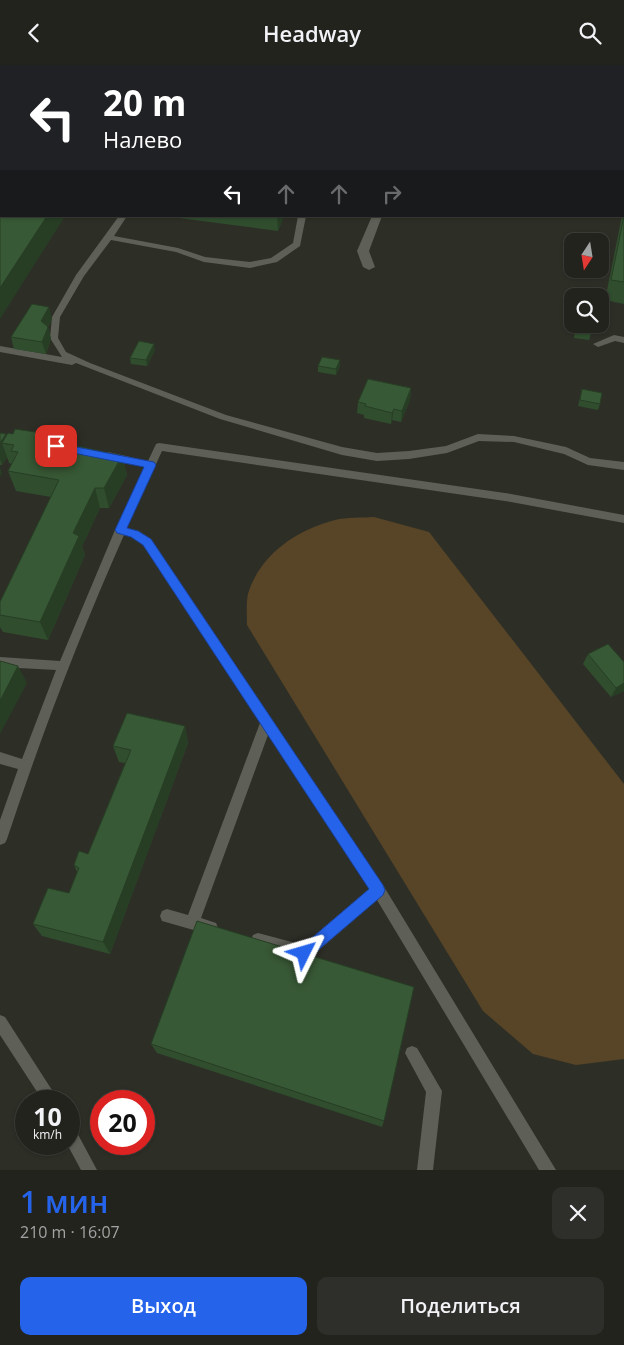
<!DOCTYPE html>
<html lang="ru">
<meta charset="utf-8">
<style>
body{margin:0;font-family:"Open Sans",sans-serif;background:#2e2f2a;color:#f1f3f6;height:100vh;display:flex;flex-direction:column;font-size:19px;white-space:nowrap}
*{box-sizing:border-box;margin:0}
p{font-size:16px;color:#a2a4a4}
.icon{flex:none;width:28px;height:28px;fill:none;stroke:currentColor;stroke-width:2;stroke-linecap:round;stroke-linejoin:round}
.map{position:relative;height:1105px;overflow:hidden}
.details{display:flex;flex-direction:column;background:#22231d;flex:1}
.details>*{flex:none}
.hud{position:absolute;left:0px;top:0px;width:625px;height:152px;box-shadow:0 1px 4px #0004,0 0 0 1px #3f403b;background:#202124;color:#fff;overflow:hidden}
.needle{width:32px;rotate:192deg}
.controls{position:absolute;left:564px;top:168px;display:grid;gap:10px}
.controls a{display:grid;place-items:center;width:45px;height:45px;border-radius:10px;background:#22231d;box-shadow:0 1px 4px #0004,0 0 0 1px #3f403b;font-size:25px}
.speed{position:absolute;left:15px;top:1025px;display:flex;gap:10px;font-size:25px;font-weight:700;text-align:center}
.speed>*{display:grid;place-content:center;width:65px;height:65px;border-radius:50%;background:#22231d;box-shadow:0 1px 4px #0004,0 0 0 1px #3f403b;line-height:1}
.speed small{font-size:12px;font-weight:400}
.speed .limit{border:8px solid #d22;background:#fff;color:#111}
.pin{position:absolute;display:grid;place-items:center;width:42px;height:42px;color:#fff;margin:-21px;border-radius:10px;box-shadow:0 2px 8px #0006}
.me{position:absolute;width:55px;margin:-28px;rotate:50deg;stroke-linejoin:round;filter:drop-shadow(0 0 4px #0008)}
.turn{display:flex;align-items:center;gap:18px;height:105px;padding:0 20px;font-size:22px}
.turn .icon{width:65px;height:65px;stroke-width:2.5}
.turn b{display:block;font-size:35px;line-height:42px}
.lanes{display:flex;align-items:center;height:48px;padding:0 20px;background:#0003;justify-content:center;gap:25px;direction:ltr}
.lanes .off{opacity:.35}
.round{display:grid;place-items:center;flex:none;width:52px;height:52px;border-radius:10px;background:#2e2f2a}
.overview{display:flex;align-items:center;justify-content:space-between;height:85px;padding:0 20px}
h1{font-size:30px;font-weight:600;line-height:38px;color:#2563eb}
.button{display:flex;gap:10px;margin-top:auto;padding:10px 20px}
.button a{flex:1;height:58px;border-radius:10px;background:#2563eb;color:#fff;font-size:20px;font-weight:600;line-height:58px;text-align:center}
.button a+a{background:#2e2f2a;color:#f1f3f6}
header{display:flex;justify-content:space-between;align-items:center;height:65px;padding:0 20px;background:#22231d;font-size:22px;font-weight:600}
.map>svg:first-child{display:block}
.green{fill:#584426}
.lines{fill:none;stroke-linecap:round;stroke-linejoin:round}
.lane{fill:#5e6057;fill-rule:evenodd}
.street{fill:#5e6057;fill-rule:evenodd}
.wall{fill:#304d2e}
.shaded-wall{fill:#273e25}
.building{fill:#385935;stroke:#273e25}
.route{fill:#2563eb;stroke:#184099}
</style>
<header><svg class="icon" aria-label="back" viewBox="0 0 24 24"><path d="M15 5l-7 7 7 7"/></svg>Headway<svg class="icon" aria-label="search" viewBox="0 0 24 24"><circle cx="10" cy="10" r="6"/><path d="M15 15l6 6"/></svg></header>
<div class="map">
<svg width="624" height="1105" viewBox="0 0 624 1105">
<rect width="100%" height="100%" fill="#2d2f27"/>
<path class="green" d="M374,452l55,15 195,252v275l-48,6 -43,-11 -50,-43 -236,-386c0,-9 -1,-22 1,-31 12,-40 49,-64 87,-74 12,-3 27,-2 39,-3z"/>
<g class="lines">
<g class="lane">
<rect x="0" y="9" width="1" height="5"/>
<polygon points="119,151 127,151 114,171 178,183 205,192 250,197 271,193 293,178 298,151 306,151 300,181 277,197 250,203 204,197 176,187 111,175 84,211 60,252 58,273 66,287 90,298 226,350 342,382 377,388 409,386 446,381 478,369 514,371 566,382 590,393 624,397 624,405 588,400 564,389 514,377 479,376 447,388 409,394 377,396 342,390 220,354 76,298 72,300 0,287 0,281 62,292 50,273 52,252 76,210"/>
<polygon points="614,270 624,272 624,278 615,276 598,282 593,279"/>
<path d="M159,378l352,51 113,21v8l-113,-21 -349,-51 -35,77 12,3 12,8 232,346 173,285h-17l-162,-270 -67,58 -5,2 -52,-15 -2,-5 2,-5 5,-2 45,12 66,-56 -101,-154 -67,183 15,5 2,5 -2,5 -5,2 -49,-14 -2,-5 2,-5 5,-2 21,6 72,-192 -117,-178 -11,-8 -8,-2c-44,99 -83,201 -117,304l-2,4 -5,2v-25l18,-51 -18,-5v-12l22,7 34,-89 -56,-3v-10l60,4 55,-131 30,-63 -37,-7 -5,-4 5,-4 40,9 8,-17z"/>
<polygon points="0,950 5,952 59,1036 43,1036 0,970"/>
<polygon points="412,981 417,983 442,1026 433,1105 417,1105 426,1027 405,988 407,983"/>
<polygon points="69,1059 74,1062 97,1105 81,1105 67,1079 69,1079"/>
</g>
<polygon class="street" points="372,151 382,151 369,186 375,202 369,205 363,202 357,186"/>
</g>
<g class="wall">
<rect x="153" y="0" width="33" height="1"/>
<polygon points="624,143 624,239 605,235 622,151 624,151"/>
<polygon points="179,151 284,151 278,166 179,153"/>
<polygon points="52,254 48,262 51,274 46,289 14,284 11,272"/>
<polygon points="576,259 592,259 591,269 589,275 574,273"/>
<polygon points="155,285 147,301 131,299 130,293"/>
<polygon points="318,301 340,301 336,310 318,307"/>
<polygon points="411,323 410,335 401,357 392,355 391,359 364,353 364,350 357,348 358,337"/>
<polygon points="582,324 600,339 598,345 578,341"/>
<polygon points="0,368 6,371 44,373 122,391 127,410 109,443 100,443 82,481 85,490 48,575 3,567 0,562 0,537 51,432 16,426 8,406 12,399 9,398 7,392 2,400 0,400"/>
<polygon points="588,589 624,597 624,626 611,632 583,599"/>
<polygon points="185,661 188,678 110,889 42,871 33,859 69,828 77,807 74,800 88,789 125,698 119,697 113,681"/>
<polygon points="151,979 384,1056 382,1062 157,988"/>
</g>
<g class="shaded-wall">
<rect x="176" y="0" width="10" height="1"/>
<polygon points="47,151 65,151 0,254 0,223"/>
<polygon points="277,151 284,151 278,166"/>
<polygon points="49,242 52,254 44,268 41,256"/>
<polygon points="48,262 51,274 46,289 42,277"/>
<polygon points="154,279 155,285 147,301 146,295"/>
<polygon points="340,295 340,301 336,310 336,304"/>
<polygon points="411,323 410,335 401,357 402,346"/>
<polygon points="394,344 392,355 391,359 392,348"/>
<polygon points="6,369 9,380 2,378 7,392 2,400 0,394 0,378"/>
<polygon points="122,391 127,410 109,443 104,423"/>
<polygon points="0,402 2,408 0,412"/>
<polygon points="95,423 100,443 82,481 85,490 48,575 40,557 73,468"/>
<polygon points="18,601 27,618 0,669 0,636"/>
<polygon points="624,618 624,626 611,632 616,623"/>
<polygon points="185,661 188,678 110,889 103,877"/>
</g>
<g class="building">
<polygon points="381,0 420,0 420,1 380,1"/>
<polygon points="1,151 47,151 0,223 0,153"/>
<polygon points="624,151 624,217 611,215"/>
<polygon points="32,239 49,242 41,256 48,262 42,277 11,272"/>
<polygon points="577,259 592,259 591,269 576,267"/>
<polygon points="139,276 154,279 146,295 130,293"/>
<polygon points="322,292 340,295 336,304 318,301"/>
<polygon points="368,314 411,323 402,346 394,344 392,348 365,341 366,339 358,337"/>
<polygon points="582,324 602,328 600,339 580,335"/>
<polygon points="15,364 42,368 41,373 122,391 104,423 95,423 73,468 79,471 40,557 0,550 0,537 59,415 8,406 18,387 11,386 14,380 2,378 8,368 13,369"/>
<polygon points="0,368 6,369 0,378"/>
<polygon points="608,579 624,597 624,618 616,623 588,589"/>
<polygon points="0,596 18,601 0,636"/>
<polygon points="127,648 185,661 103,877 33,859 48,823 69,828 79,803 74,800 79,786 88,789 131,685 113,681"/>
<polygon points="197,856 414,922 384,1056 151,979"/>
</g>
<polygon class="route" points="56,378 154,397 156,400 127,463 138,466 151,474 383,820 385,825 383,830 309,893 304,895 300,893 297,888 300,883 369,824 143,480 131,472 117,468 115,465 144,402 53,384 52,381"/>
</svg>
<div class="controls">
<a><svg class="needle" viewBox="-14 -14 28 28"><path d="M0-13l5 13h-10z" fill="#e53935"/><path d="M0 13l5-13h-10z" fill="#a2a4a4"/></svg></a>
<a><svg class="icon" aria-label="search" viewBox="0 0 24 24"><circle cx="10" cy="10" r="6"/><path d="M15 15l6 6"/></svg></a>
</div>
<div class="speed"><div>10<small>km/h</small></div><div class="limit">20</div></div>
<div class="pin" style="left:56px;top:381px;background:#d93025"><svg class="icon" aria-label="arrive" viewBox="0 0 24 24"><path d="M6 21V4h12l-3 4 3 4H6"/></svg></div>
<svg class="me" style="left:304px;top:888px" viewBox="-20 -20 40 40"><path d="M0-17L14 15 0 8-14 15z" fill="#2563eb" stroke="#fff" stroke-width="4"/></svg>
<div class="hud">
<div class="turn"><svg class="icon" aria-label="left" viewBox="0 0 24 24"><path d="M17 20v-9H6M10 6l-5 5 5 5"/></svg><div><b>20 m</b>Налево</div></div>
<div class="lanes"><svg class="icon" aria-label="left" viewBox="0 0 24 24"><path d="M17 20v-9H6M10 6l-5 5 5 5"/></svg><svg class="icon off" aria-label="ahead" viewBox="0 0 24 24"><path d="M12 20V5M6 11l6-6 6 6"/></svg><svg class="icon off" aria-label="ahead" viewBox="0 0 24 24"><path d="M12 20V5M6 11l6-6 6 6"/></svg><svg class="icon off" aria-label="right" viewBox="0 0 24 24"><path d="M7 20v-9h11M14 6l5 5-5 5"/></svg></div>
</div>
</div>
<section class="details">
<div class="overview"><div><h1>1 мин</h1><p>210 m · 16:07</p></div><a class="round"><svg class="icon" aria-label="close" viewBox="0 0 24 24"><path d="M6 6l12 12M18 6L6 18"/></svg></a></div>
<div class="button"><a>Выход</a><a>Поделиться</a></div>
</section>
